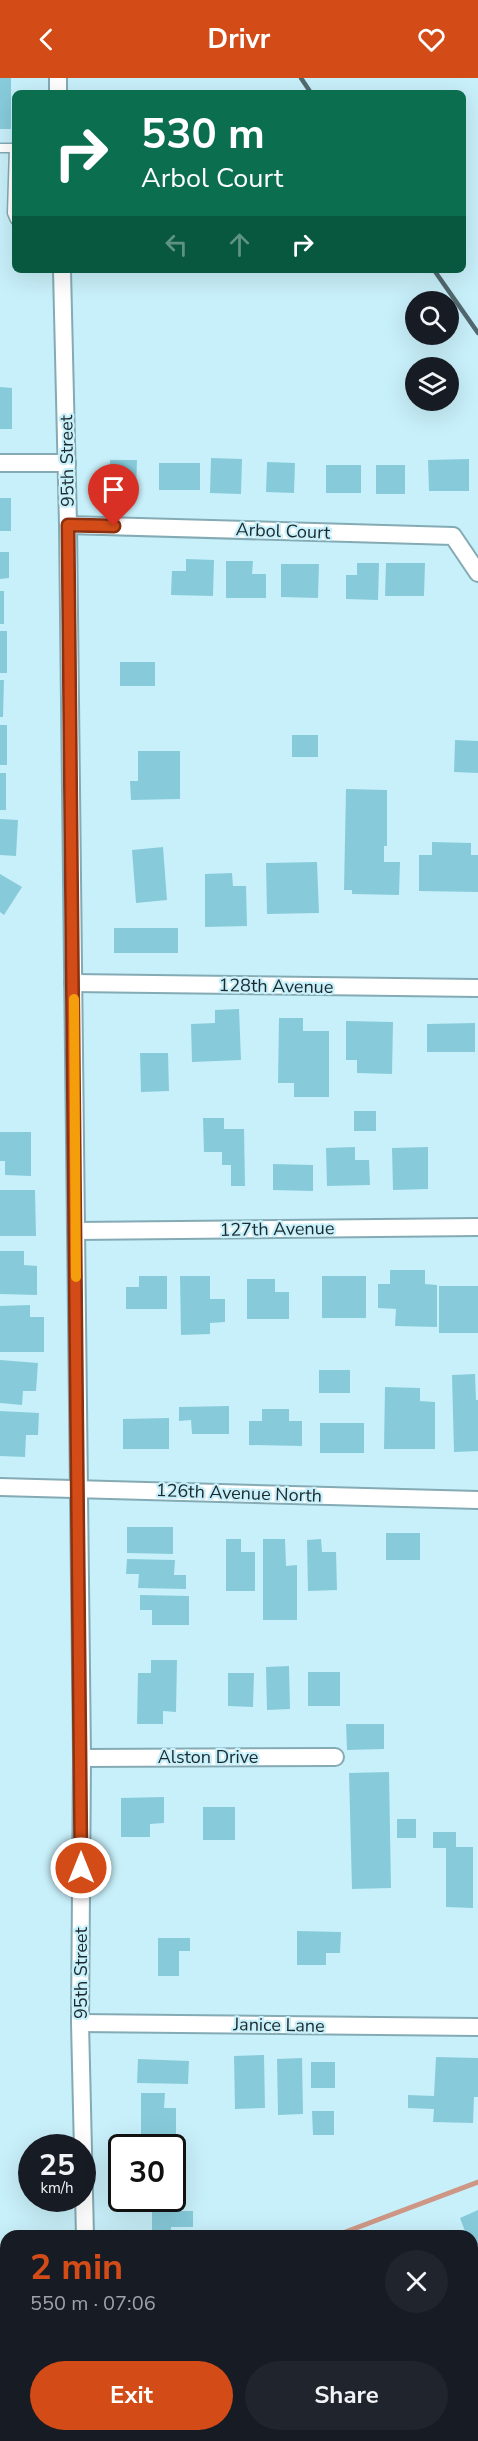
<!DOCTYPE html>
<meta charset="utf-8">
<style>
body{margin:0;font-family:"Nunito Sans",sans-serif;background:#20242c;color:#f1f3f6;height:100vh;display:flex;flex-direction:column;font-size:22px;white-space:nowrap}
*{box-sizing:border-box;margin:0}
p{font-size:20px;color:#9ea1a6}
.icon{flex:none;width:33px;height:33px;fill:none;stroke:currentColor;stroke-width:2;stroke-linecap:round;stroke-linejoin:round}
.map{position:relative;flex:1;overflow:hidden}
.side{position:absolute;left:0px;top:2152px;width:478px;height:212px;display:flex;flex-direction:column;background:#171b24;border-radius:18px 18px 0 0;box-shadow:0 6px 24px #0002}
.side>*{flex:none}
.banner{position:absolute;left:12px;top:12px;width:454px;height:183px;border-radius:9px;box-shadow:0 6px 24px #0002;background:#0b6e4f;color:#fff;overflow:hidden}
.tools{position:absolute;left:405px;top:213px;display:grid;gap:12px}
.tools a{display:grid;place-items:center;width:54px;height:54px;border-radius:50%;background:#171b24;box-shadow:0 6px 24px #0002;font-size:30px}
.speed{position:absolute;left:18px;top:2056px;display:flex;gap:12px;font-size:30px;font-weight:700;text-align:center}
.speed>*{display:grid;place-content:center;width:78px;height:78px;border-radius:50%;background:#171b24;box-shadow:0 6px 24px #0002;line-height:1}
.speed small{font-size:15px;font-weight:400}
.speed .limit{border:3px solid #111;border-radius:9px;background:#fff;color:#111}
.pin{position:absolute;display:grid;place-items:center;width:51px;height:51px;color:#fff;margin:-62px -26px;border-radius:50% 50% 50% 0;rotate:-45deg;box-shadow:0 0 6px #0007}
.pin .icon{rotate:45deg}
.me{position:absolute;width:66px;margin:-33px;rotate:0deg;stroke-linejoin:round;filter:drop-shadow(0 0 4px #0008)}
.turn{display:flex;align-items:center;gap:21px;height:126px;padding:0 30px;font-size:27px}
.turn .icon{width:78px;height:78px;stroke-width:2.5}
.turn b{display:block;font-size:42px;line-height:51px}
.lanes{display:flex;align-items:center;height:57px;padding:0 30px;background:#0003;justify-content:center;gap:30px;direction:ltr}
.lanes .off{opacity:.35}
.round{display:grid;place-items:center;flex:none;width:63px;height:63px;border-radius:32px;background:#20242c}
.overview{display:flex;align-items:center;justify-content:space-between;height:102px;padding:0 30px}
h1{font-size:36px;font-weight:700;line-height:45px;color:#d34c18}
.cta{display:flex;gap:12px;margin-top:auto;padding:12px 30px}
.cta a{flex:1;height:69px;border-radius:36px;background:#d34c18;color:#fff;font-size:24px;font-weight:700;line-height:69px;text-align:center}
.cta a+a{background:#20242c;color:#f1f3f6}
header{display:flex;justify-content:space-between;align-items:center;height:78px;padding:0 30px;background:#d34c18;color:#fff;font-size:27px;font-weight:700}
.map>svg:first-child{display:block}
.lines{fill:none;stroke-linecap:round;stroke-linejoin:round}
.stream{stroke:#ce9785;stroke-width:5}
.building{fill:#87cbdb}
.service-casing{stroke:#84aab4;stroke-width:11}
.minor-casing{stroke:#84aab4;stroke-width:20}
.service{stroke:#fff;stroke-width:8}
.minor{stroke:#fff;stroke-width:16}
.rail{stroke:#52696f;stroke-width:4.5}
.route-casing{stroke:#893110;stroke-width:15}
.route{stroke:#d34c18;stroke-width:10}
.slow{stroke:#f59e0b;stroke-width:10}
.labels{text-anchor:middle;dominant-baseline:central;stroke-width:4.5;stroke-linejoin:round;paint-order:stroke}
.street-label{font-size:18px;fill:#1b2a2e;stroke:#c8f0fa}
</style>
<header><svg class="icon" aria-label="back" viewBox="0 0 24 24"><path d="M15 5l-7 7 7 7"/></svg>Drivr<svg class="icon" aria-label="heart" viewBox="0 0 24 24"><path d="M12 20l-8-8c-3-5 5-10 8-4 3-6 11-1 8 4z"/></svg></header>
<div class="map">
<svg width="478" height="2363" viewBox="0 0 478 2363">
<rect width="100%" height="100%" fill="#c8f0fa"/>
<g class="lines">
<polyline class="stream" points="340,2156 478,2104"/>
</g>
<g class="building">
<rect x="0" y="0" width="11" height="51"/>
<polygon points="0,309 12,310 12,351 0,351"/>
<polygon points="211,380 242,381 241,416 210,415"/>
<polygon points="469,381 469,413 429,413 428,382"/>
<polygon points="110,382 137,382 136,413 109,413"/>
<polygon points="267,384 295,385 294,415 266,414"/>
<rect x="159" y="385" width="41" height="27"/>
<rect x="326" y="387" width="35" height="28"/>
<rect x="376" y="387" width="29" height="29"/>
<rect x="0" y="420" width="11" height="33"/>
<polygon points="0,474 9,474 9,500 0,501"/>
<polygon points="186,481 214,482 213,518 171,517 172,493 186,493"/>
<polygon points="226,483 253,483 252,496 266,496 266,520 226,520"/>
<polygon points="357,485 379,485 378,522 346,521 346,497 357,497"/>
<polygon points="386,485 425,485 424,518 385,518"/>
<polygon points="281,486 319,486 318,520 281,519"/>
<rect x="0" y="513" width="4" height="33"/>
<rect x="0" y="553" width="7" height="42"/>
<rect x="120" y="584" width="35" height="24"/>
<polygon points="0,602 4,602 3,639 0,639"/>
<rect x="0" y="647" width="7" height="40"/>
<rect x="292" y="657" width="26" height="22"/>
<polygon points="455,662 478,663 478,695 454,694"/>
<polygon points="138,673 180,673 180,721 131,722 130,703 138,703"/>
<rect x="0" y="695" width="6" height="37"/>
<polygon points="346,711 387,712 387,768 384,768 384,784 400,784 399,817 352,816 352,812 344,812"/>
<polygon points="0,741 18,742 16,778 0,777"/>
<polygon points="432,764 471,765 471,777 478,777 478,814 419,813 419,777 432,777"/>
<polygon points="163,769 167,822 136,825 132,772"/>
<polygon points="317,784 319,835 267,836 266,785"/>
<polygon points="232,795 233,808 246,808 247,848 205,849 205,796"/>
<polygon points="0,796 22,809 4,837 0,834"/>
<rect x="114" y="850" width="64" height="25"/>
<polygon points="239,931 241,982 192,984 191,946 215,945 215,932"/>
<polygon points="279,940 303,940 303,953 329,953 329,1019 294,1019 294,1005 278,1005"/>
<polygon points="346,943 393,944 392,996 357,995 357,982 346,982"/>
<polygon points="475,945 475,974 427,974 427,946"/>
<polygon points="140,975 168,975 169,1013 141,1014"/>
<rect x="354" y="1033" width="22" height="20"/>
<polygon points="203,1040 224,1040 224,1051 244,1051 245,1108 231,1108 231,1087 222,1087 222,1074 204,1074"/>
<polygon points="0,1054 31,1054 31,1098 5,1097 5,1083 0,1083"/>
<polygon points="355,1069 355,1082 369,1082 370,1107 327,1108 326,1070"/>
<polygon points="428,1069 428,1111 393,1112 392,1070"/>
<polygon points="273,1086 313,1087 313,1113 273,1112"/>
<polygon points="0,1112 35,1112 36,1158 0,1158"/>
<polygon points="0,1173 24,1173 24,1187 37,1188 37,1217 0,1216"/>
<polygon points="390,1192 425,1192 425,1206 437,1207 437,1249 395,1248 396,1231 378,1230 378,1206 390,1206"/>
<polygon points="139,1198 167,1198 167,1231 126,1231 126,1209 139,1209"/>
<polygon points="180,1198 210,1198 210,1221 225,1221 225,1244 210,1245 210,1256 181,1257"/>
<rect x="322" y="1198" width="44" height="42"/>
<polygon points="247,1201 275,1201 275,1214 289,1214 289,1241 247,1241"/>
<rect x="439" y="1208" width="39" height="47"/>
<polygon points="30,1227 30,1239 44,1239 44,1274 0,1274 0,1228"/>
<polygon points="0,1282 38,1285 36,1313 23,1313 22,1327 0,1325"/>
<rect x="319" y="1292" width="31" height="23"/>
<polygon points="475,1296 476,1322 478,1322 478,1373 454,1374 452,1297"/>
<polygon points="385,1309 420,1310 420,1323 435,1324 435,1371 384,1371"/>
<polygon points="229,1328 229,1356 192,1356 191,1342 179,1343 179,1329"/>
<polygon points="262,1331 289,1331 289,1343 302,1343 302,1368 249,1367 249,1343 262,1343"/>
<polygon points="0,1333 39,1335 38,1357 26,1357 25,1379 0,1378"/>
<polygon points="169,1340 169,1371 123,1371 123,1341"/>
<rect x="320" y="1345" width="44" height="30"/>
<polygon points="127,1449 173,1449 173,1476 127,1475"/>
<rect x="386" y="1455" width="34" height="27"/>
<polygon points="226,1461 241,1461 241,1474 255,1474 255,1513 226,1513"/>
<polygon points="263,1461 285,1461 286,1488 297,1487 297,1542 263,1542"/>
<polygon points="321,1461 322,1474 336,1474 337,1512 308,1513 307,1462"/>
<polygon points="127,1481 175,1482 174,1497 186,1497 186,1511 138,1510 139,1496 126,1496"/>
<polygon points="140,1517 189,1518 189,1547 152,1547 152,1532 140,1532"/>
<polygon points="151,1582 177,1582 176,1634 163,1633 163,1646 137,1646 138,1595 151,1595"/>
<polygon points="289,1588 290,1631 267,1632 266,1589"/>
<rect x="308" y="1594" width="32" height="34"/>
<polygon points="228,1595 254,1595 253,1629 228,1628"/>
<polygon points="346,1646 384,1646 384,1671 347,1672"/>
<polygon points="389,1694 391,1810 352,1811 349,1695"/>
<polygon points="164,1719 164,1745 150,1746 150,1759 121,1759 121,1720"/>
<rect x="203" y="1729" width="32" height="33"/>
<rect x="397" y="1741" width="19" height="19"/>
<polygon points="433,1754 456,1754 456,1769 473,1769 473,1830 446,1829 446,1770 433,1770"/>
<polygon points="297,1853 341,1854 340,1875 326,1875 326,1887 297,1887"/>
<polygon points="158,1860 190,1860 190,1873 179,1873 179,1898 158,1898"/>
<polygon points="264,1977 265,2030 235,2031 234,1978"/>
<polygon points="436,1979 478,1980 478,2019 474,2019 473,2045 433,2044 434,2031 408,2030 408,2017 434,2018"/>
<polygon points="302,1980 303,2036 278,2037 277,1981"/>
<polygon points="138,1981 189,1983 188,2006 137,2005"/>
<rect x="311" y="1984" width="24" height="26"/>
<polygon points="141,2015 165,2015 164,2030 176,2030 176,2059 141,2059"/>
<polygon points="312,2033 334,2033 334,2057 313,2057"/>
<polygon points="478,2132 478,2193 472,2195 472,2158 451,2158 465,2153 460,2140"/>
<polygon points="152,2133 193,2133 193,2149 171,2149 171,2158 152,2158"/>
</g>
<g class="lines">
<g class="service-casing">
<g id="service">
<polyline points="0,70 15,70"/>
<polyline points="14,70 12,135 15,142"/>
</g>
</g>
<g class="minor-casing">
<g id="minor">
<polyline points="58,0 58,15"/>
<polyline points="62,192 68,447 82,1680 80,1945 85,2158"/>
<polyline points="0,385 67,385"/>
<polyline points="68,447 453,458 478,495"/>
<polyline points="73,905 478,910"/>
<polyline points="76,1153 478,1149"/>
<polyline points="0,1409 478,1422"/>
<polyline points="82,1680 335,1679"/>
<polyline points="80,1945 478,1949"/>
</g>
</g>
<use href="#service" class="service"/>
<use href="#minor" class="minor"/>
<g class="rail">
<polyline points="301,0 311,15"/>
<polyline points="434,192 478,255"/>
</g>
</g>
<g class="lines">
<g class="route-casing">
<polyline id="route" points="81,1790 68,447 114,448"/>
</g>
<use href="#route" class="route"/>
<polyline class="slow" points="74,921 76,1199"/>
</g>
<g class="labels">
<g class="street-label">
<text transform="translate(67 383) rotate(-91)">95th Street</text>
<text transform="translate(283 453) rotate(2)">Arbol Court</text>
<text transform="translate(276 908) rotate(1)">128th Avenue</text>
<text transform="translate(277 1151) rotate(-1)">127th Avenue</text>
<text transform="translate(239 1415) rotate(2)">126th Avenue North</text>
<text x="208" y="1679">Alston Drive</text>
<text transform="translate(81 1895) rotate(-90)">95th Street</text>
<text transform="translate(279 1947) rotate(1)">Janice Lane</text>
</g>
</g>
</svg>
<div class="tools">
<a><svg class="icon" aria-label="search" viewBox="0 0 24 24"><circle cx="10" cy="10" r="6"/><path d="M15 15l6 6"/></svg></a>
<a><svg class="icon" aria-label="layers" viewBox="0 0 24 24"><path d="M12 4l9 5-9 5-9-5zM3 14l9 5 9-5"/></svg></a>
</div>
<div class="speed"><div>25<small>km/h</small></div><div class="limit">30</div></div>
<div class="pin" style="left:114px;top:448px;background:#d93025"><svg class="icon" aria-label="arrive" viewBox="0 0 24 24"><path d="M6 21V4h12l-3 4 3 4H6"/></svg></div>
<svg class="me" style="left:81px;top:1790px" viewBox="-20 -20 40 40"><circle r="17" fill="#d34c18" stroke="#fff" stroke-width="3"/><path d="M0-11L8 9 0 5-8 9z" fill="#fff"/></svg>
<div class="banner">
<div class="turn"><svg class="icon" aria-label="right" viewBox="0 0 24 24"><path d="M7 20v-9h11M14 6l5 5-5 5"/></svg><div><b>530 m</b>Arbol Court</div></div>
<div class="lanes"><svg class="icon off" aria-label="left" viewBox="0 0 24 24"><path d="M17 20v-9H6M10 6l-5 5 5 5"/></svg><svg class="icon off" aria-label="ahead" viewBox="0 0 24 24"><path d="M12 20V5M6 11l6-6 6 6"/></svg><svg class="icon" aria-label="right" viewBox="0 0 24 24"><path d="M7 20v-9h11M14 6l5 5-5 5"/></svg></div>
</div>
<section class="side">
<div class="overview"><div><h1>2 min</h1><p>550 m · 07:06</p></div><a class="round"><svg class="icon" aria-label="close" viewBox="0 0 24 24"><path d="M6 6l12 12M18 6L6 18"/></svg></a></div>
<div class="cta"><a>Exit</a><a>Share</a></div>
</section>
</div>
